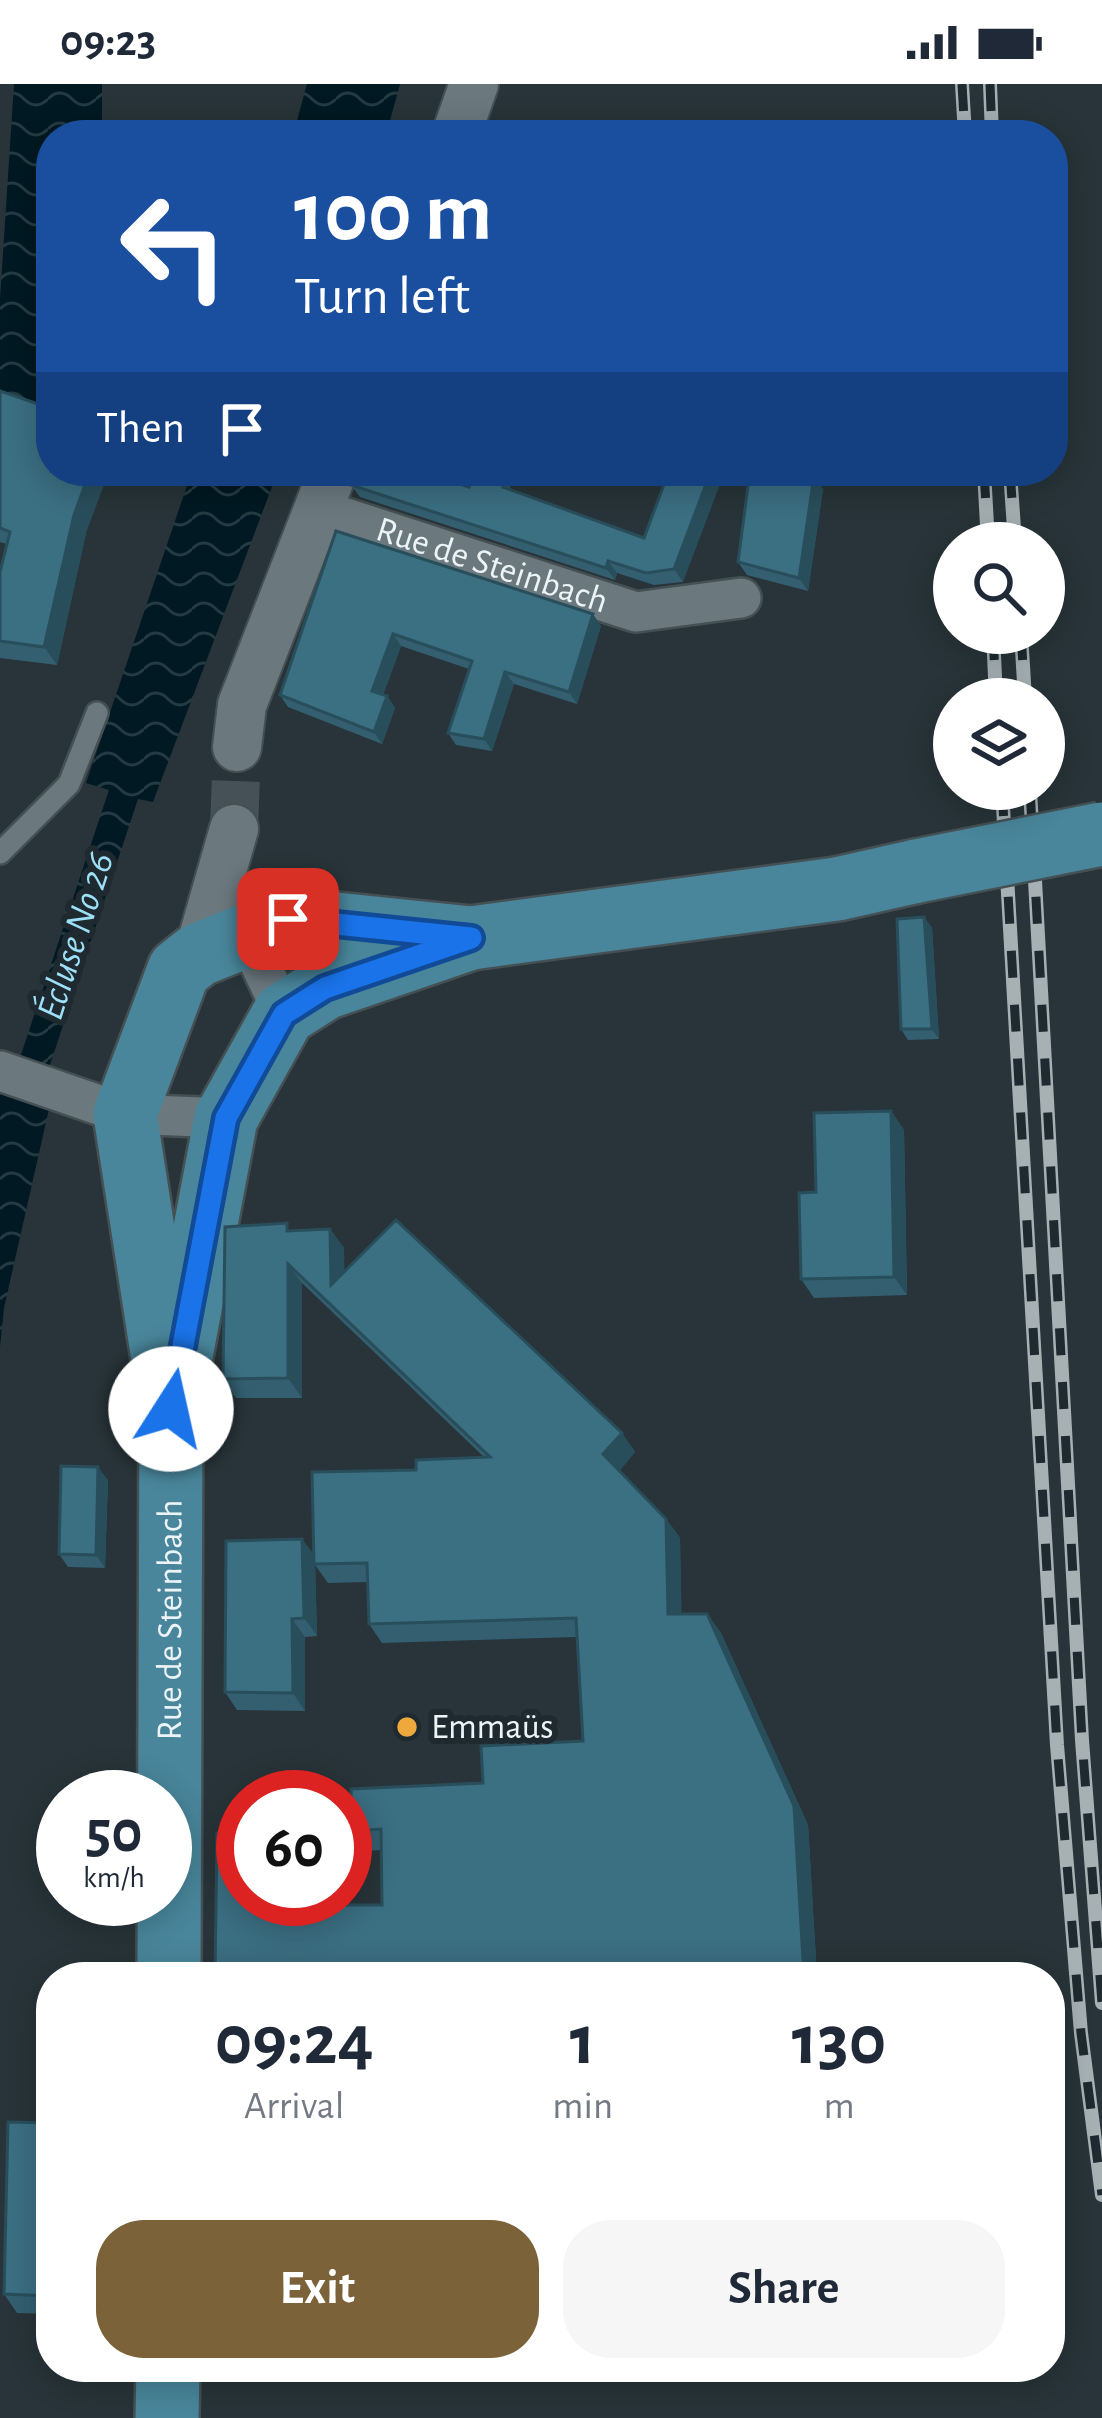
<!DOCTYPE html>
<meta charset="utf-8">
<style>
body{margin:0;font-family:"Alegreya Sans",sans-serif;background:#f6f6f7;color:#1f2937;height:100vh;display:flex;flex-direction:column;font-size:45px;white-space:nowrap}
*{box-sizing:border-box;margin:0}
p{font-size:39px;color:#747a83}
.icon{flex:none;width:66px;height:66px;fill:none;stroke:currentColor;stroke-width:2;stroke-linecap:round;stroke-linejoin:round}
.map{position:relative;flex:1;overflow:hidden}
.panel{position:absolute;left:36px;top:1878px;width:1029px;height:420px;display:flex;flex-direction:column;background:#fff;border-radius:48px;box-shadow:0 6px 30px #0003}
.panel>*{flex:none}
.top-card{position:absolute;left:36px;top:36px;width:1032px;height:366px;border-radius:48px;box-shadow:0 6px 30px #0003;background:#1a4fa0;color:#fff;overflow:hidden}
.fabs{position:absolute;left:933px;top:438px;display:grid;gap:24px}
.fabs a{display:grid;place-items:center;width:132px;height:132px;border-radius:50%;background:#fff;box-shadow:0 6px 30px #0003;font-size:60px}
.speed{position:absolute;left:36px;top:1686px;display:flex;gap:24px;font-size:60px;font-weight:700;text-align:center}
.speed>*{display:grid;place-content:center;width:156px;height:156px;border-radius:50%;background:#fff;box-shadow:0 6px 30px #0003;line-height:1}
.speed small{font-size:30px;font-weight:400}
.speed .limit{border:18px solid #d22;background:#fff;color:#111}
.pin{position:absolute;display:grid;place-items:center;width:102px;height:102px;color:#fff;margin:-51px;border-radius:24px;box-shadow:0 6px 18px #0006}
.me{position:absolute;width:132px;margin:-66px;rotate:10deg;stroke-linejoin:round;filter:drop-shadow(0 0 9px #0008)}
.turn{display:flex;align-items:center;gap:42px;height:252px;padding:0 60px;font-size:54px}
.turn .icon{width:156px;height:156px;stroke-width:2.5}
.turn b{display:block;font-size:84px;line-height:102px}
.then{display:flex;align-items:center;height:114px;padding:0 60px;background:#0003;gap:24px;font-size:45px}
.eta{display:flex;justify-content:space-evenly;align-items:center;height:204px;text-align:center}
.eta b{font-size:72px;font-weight:600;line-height:84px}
.action{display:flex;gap:24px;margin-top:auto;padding:24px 60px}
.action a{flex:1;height:138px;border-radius:48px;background:#7c6239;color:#fff;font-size:48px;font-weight:600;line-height:138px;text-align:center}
.action a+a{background:#f6f6f7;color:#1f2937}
.status{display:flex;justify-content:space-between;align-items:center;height:84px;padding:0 60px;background:#fff;direction:ltr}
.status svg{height:33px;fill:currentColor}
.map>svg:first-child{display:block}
.water{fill:url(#water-waves)}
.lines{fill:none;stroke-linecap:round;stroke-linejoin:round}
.tertiary-tunnel{stroke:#455156;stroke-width:48;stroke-dasharray:48 24;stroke-linecap:butt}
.service-casing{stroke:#455054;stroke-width:26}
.minor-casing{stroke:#455054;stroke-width:44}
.tertiary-casing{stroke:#455054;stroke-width:52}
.primary-casing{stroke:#455054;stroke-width:68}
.service{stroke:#6b797f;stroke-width:21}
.minor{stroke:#6b797f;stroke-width:39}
.tertiary{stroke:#6b797f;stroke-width:48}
.primary{stroke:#49869b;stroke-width:63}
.rail-casing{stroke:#a7b1b4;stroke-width:14}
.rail{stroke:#1e2a2f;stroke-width:9;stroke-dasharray:27;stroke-linecap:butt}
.primary-bridge-casing{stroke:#455054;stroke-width:68;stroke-linecap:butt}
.primary-bridge{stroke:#49869b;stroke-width:63}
.wall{fill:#335f70}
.shaded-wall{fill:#294e5b}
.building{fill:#3b6f82;stroke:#294e5b;stroke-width:3}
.route-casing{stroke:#114b97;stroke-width:30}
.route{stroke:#1a73e8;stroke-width:21}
.poi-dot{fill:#eea83c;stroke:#1e2a2f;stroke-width:4.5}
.labels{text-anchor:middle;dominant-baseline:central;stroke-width:12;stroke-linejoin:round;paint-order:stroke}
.street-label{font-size:36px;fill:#ecf4f7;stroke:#1e2a2f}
.poi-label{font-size:36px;fill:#ecf4f7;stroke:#1e2a2f;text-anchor:start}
.water-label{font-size:39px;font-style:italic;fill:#9edff8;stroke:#1e2a2f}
</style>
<div class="status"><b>09:23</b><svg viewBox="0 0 49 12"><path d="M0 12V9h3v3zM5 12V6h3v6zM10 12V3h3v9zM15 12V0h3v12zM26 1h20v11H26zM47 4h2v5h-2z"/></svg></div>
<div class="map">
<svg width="1102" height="2334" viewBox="0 0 1102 2334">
<defs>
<pattern id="water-waves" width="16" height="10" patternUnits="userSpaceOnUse" patternTransform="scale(3)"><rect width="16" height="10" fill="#001922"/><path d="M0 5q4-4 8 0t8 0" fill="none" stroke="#253b43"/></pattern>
</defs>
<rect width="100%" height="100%" fill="#283439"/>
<g class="water">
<polygon points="14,0 102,0 102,51 51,51 51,310 41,329 0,316 0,215"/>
<polygon points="307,0 400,0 386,51 293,51"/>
<polygon points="192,387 278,387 153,718 138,715 37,1020 49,1025 4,1224 0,1263 0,1009 8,1010 109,706 86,699"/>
</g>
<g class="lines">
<polyline class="tertiary-tunnel" points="234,745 237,663"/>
<g class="service-casing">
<polyline id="service" points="0,769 69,700 97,629"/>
</g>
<g class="minor-casing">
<g id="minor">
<path id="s1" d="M318,425l318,103 105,-14"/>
<polyline points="246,851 284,930"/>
<polyline points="0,987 125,1030 226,1034"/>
</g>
</g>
<g class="tertiary-casing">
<g id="tertiary">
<polyline points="456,51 474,0"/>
<polyline points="237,663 242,621 333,387"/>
<polyline points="198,871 234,745"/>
</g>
</g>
<g class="primary-casing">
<g id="primary">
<polyline points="180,1277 226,1034 284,930 325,904 471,854 837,805 917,787"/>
<path id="s2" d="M169,1893l2,-567 -46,-296 54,-144 19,-15 90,-36 183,19"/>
<polyline points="167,2334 168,2283"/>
</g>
</g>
<use href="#service" class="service"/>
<use href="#minor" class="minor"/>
<use href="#tertiary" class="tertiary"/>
<use href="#primary" class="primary"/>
<g class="rail-casing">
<g id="rail">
<polyline points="962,0 965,51"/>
<polyline points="990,0 992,51"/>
<polyline points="984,387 988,459"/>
<polyline points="1010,387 1015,459"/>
<polyline points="993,549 996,615"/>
<polyline points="1021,549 1025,615"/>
<polyline points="1002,705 1057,1661 1081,1949 1102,2111"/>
<polyline points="1030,705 1082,1656 1102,1919"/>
</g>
</g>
<use href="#rail" class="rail"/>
<g class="primary-bridge-casing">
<polyline id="primary-bridge" points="917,787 1102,750"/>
</g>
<use href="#primary-bridge" class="primary-bridge"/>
</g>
<g class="wall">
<polygon points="0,307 86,449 57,581 0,574 0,488 7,460 0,458"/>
<polygon points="669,387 683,498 654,501 617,489 615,496 360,413 351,401 469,403 505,396 512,406 644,454"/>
<polygon points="814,392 823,405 808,507 747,491 738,478"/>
<polygon points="336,447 601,542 577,620 514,600 492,667 456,661 448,649 469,585 401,562 383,611 387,612 395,624 382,660 288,623 280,611"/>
<polygon points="924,833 932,844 939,955 908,956 901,945"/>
<polygon points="891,1027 904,1046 907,1211 814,1214 801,1195 816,1108"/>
<polygon points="330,1145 344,1164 344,1188 622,1349 635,1368 619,1387 666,1435 680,1454 681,1530 707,1530 721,1549 808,1741 817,1893 215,1893 298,1815 298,1821 382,1821 381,1766 366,1767 352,1747 483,1699 583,1657 577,1553 382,1559 369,1540 367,1498 328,1499 315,1481 317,1552 305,1553 305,1627 237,1626 225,1608 314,1472 416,1386 484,1373 302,1199 302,1314 236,1314 223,1295 292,1147"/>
<polygon points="108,1396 105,1484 68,1483 59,1470"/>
<polygon points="51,2039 51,2230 17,2229 4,2210"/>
</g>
<g class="shaded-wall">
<polygon points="90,387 109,387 86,449 57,581 44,563 74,431"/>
<polygon points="711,387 725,387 683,498 674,485"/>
<polygon points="814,392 823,405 808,507 799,494"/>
<polygon points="608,477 617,489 615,496 606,484"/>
<polygon points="593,530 601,542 577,620 569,608"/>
<polygon points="393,550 401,562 380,619 372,607"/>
<polygon points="505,588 514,600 492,667 484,655"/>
<polygon points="387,612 395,624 382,660 374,648"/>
<polygon points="924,833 932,844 939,955 932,945"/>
<polygon points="891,1027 904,1046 907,1211 894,1193"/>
<polygon points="330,1145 344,1164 345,1220 331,1201"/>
<polygon points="288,1180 302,1199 302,1314 288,1294"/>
<polygon points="622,1349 635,1368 617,1390 603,1370"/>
<polygon points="98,1383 108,1396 105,1484 96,1471"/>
<polygon points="666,1435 680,1454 682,1550 668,1530"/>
<polygon points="302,1455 315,1472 317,1552 304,1534"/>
<polygon points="707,1530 721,1549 808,1741 817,1893 804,1893"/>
<polygon points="292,1535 305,1553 305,1627 293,1609"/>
<polygon points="285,1815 298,1815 298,1840 285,1821"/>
</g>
<g class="building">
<polygon points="0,307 47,323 51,313 51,387 90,387 74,431 44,563 0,557 0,488 10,448 0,444"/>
<polygon points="357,387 423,387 469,403 474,387 480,387 505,396 503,403 644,454 669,387 711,387 674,485 646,489 608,477 606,484 351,401"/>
<polygon points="750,387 787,387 814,392 799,494 738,478"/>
<polygon points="336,447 593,530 569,608 505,588 484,655 448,649 472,577 393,550 372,607 387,612 374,648 280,611"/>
<polygon points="924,833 932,945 901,945 897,835"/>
<polygon points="891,1027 894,1193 801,1195 799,1109 816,1108 814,1029"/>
<polygon points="396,1136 622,1349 603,1370 666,1435 668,1530 707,1530 794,1722 804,1893 215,1893 217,1749 243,1750 243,1815 285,1815 285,1821 382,1821 381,1745 352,1747 351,1705 483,1699 481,1662 583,1657 576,1534 369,1540 367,1479 314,1480 312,1388 416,1386 416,1376 490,1373 288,1180 288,1294 223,1295 225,1143 287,1139 287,1147 330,1145 331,1201"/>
<polygon points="61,1382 98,1383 96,1471 59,1470"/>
<polygon points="302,1455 304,1534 292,1535 293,1609 225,1608 226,1457"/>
<polygon points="8,2038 51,2039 51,2212 4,2210"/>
</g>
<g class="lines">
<g class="route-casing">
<polyline id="route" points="171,1325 226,1034 284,930 325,904 471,854 288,835"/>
</g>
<use href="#route" class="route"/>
</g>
<circle class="poi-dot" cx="407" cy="1643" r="12"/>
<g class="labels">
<g class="street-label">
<text stroke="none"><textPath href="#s1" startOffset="183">Rue de Steinbach</textPath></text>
<text stroke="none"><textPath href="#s2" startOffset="357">Rue de Steinbach</textPath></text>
</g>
<g class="poi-label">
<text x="431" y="1643">Emmaüs</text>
</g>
<g class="water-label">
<text transform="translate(76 852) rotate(-72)">Écluse No 26</text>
</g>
</g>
</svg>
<div class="fabs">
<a><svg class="icon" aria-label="search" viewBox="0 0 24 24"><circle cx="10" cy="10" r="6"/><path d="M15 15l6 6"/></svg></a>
<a><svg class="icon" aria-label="layers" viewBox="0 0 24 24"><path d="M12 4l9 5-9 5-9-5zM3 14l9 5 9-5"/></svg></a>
</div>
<div class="speed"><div>50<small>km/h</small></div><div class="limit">60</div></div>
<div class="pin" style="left:288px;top:835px;background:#d93025"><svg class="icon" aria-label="arrive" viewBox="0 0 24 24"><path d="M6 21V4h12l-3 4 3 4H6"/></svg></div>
<svg class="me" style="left:171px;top:1325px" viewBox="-20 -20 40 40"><circle r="19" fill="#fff"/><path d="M0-13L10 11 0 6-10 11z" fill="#1a73e8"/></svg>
<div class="top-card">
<div class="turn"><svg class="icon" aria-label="left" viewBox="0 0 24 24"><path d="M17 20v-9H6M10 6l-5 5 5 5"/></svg><div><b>100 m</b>Turn left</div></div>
<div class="then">Then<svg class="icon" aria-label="arrive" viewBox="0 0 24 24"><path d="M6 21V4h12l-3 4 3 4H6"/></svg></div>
</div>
<section class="panel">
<div class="eta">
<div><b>09:24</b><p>Arrival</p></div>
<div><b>1</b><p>min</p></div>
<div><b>130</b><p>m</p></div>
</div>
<div class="action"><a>Exit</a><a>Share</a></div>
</section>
</div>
